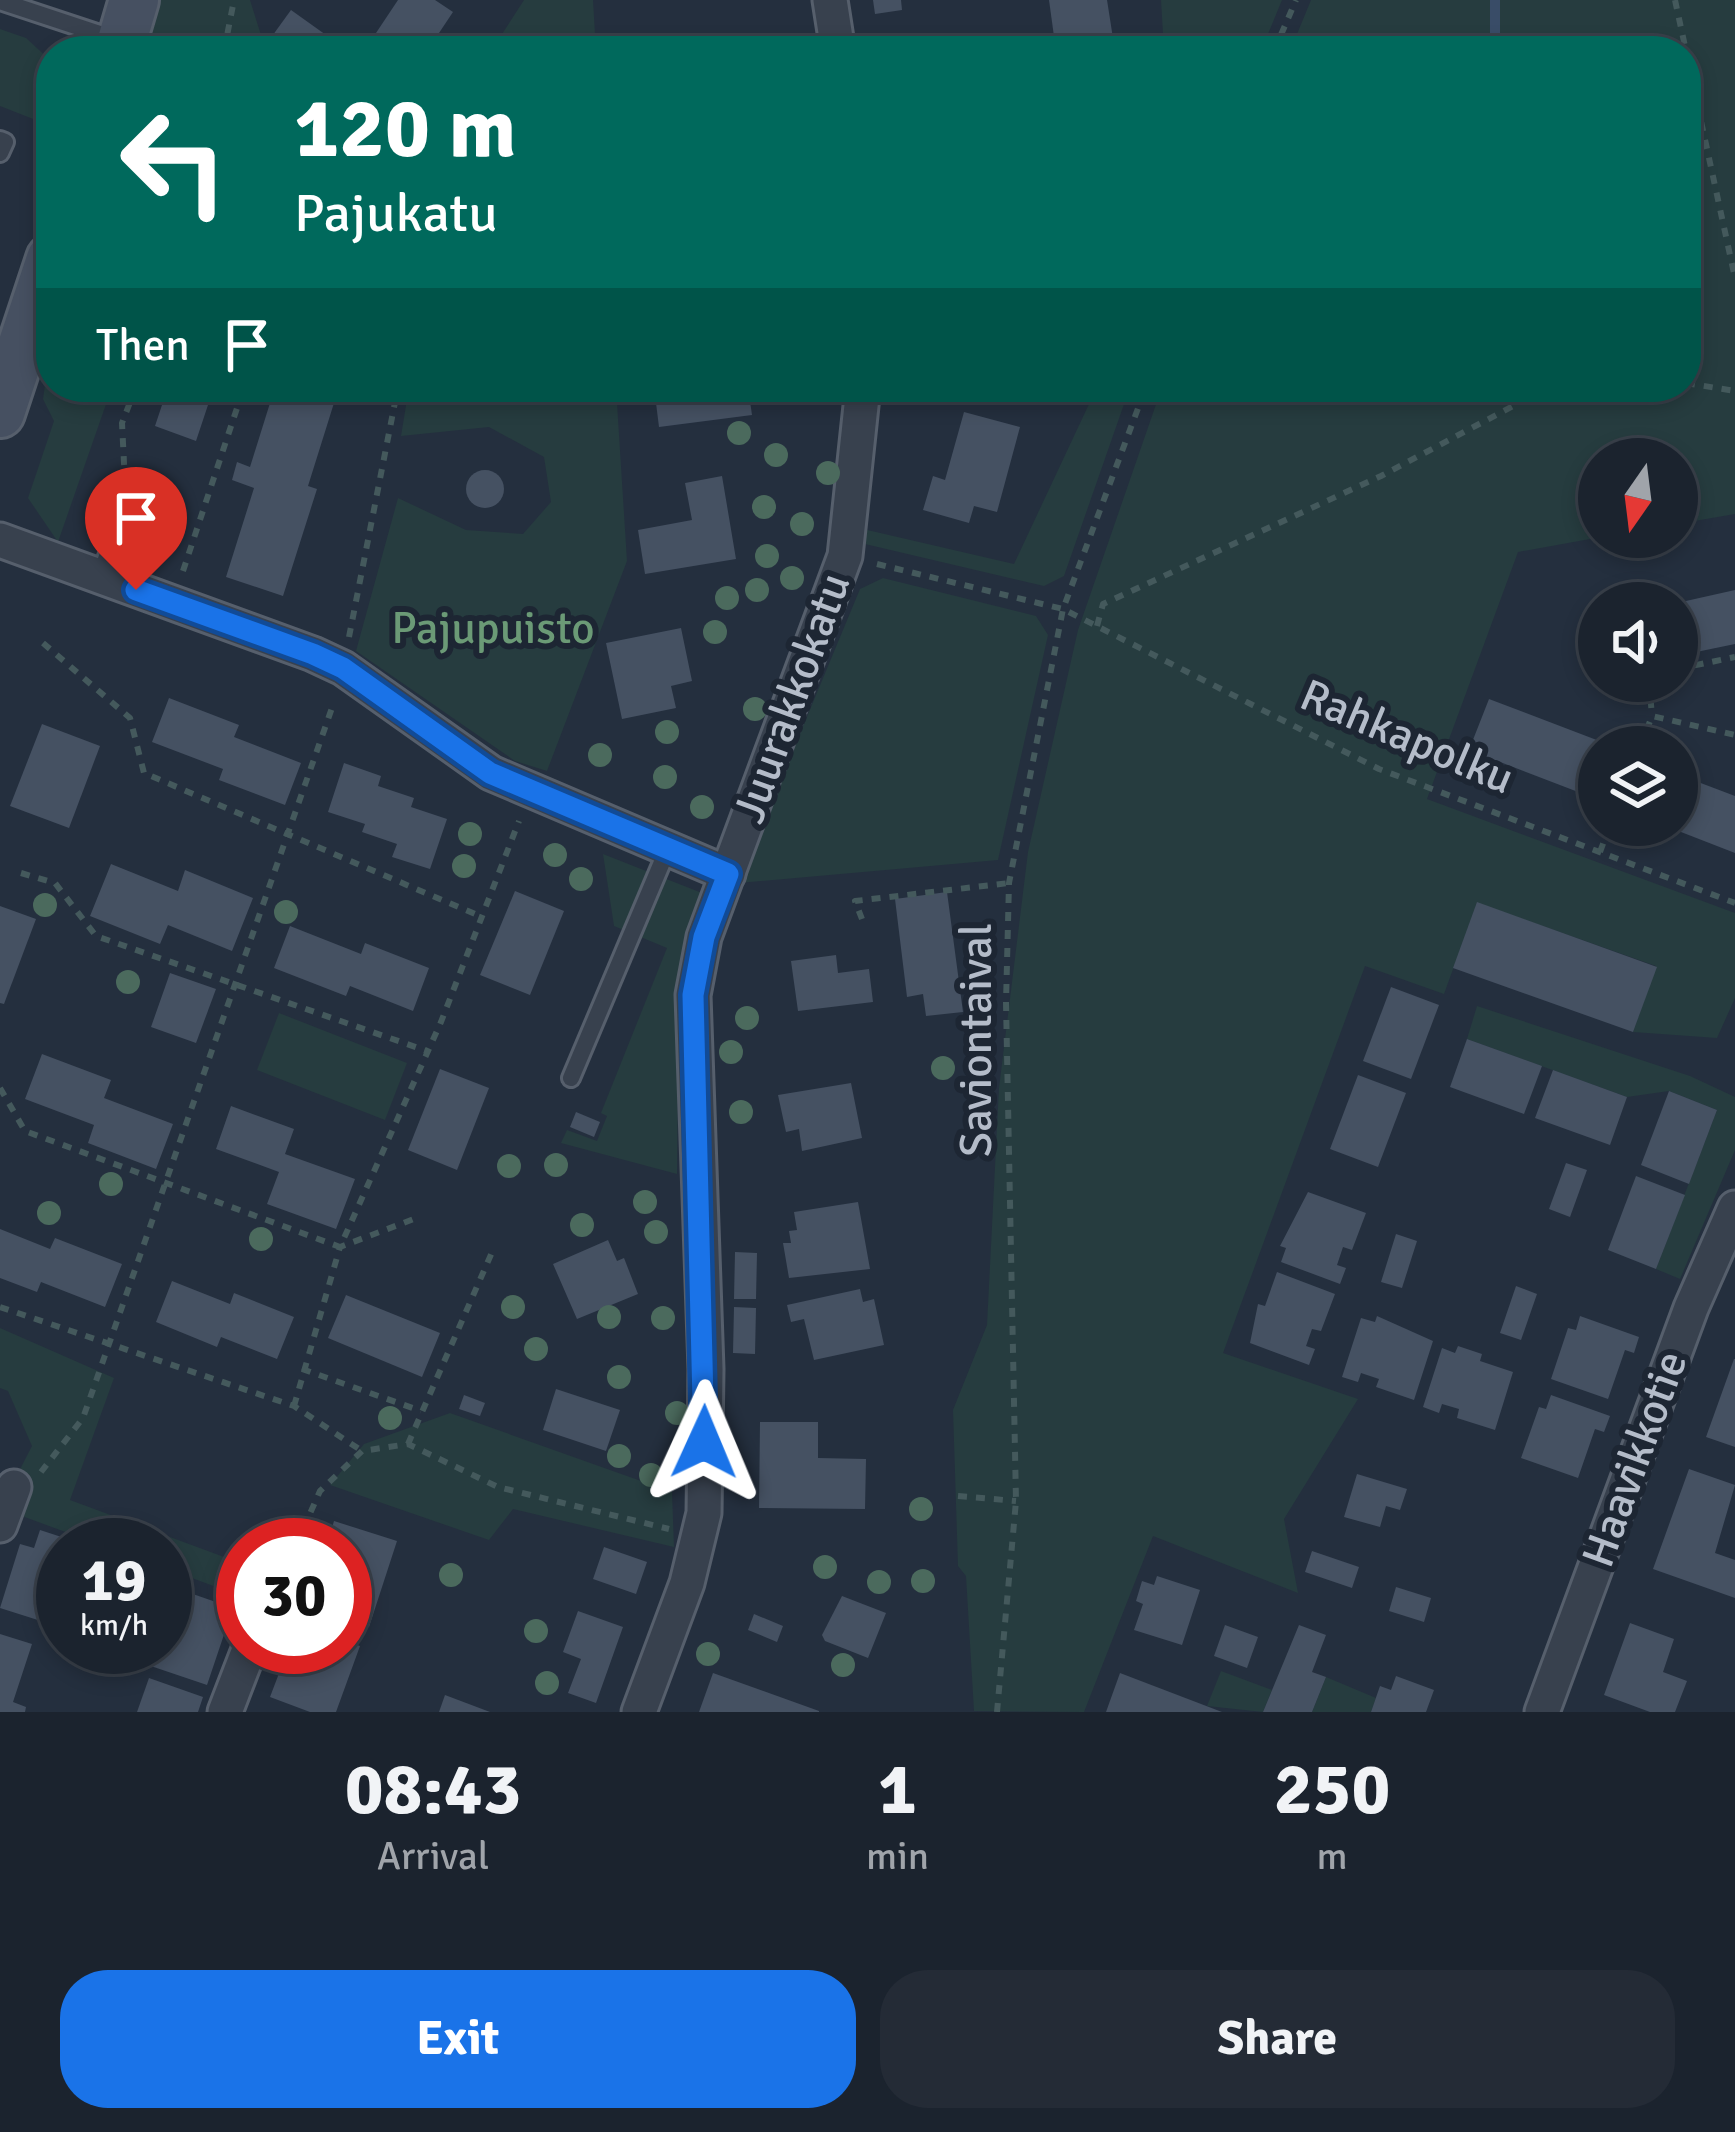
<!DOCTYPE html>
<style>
body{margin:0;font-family:Signika,sans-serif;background:#242b36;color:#f1f3f6;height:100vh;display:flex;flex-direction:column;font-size:45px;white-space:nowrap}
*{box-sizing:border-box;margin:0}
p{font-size:39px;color:#a0a4aa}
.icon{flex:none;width:66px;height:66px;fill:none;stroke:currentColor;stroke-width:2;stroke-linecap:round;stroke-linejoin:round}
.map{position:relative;height:1712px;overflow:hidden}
.panel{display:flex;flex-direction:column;background:#1b232e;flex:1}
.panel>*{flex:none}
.banner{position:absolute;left:36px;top:36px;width:1665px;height:366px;border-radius:48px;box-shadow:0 6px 18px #0003,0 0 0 3px #39404a;background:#00695c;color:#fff;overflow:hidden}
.needle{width:78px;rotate:194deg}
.tools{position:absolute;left:1578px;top:438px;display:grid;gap:24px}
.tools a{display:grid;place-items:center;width:120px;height:120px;border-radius:50%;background:#1b232e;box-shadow:0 6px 18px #0003,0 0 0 3px #39404a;font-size:60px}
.speed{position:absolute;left:36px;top:1518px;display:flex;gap:24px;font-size:60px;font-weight:700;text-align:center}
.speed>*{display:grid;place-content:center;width:156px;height:156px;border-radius:50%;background:#1b232e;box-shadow:0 6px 18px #0003,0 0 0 3px #39404a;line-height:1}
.speed small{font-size:30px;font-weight:400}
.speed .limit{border:18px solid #d22;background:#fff;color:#111}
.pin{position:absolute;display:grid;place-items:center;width:102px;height:102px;color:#fff;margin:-123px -51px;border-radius:50% 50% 50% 0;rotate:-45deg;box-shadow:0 0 12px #0007}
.pin .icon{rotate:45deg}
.me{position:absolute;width:132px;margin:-66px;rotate:1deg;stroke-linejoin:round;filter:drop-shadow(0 0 9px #0008)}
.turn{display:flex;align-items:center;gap:42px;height:252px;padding:0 60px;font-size:54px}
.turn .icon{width:156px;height:156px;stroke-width:2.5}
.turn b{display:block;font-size:84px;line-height:102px}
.then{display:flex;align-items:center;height:114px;padding:0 60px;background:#0003;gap:24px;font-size:45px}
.eta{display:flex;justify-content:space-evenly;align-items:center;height:204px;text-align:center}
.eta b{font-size:72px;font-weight:700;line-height:84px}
.cta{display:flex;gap:24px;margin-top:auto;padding:24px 60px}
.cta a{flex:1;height:138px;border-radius:48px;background:#1a73e8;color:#fff;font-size:48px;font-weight:700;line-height:138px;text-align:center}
.cta a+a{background:#242b36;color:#f1f3f6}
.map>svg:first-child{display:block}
.green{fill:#263c3f}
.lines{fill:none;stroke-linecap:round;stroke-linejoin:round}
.stream{stroke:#394c67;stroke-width:10}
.building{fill:#455162}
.service-casing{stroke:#565f6c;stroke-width:22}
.minor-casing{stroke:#565f6c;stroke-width:39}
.secondary-casing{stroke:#565f6c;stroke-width:54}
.path{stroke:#44595c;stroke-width:6;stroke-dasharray:9 9;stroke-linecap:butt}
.service{stroke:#38414e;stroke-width:16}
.minor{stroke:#38414e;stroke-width:33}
.secondary{stroke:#465061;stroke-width:48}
.tree{fill:#4b6a5d}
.route-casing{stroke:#114b97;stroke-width:30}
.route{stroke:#1a73e8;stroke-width:21}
.labels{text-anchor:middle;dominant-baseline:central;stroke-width:12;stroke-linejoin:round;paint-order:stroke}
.park-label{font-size:45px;fill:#6b9a76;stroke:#1d2633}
.street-label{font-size:45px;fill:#b4bcc9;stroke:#1d2633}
</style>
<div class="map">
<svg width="1735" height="1712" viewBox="0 0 1735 1712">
<rect width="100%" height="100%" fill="#242f3e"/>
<g class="green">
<polygon points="160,0 250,0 266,51 145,51"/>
<polygon points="524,0 593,0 596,51 491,51"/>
<polygon points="1161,0 1282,0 1261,51 1164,51"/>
<polygon points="1311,0 1735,0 1735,514 1677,524 1677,459 1599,459 1601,537 1518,552 1427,799 1735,913 1735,998 1717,1038 1633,1032 1656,966 1477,903 1444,994 1365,966 1223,1353 1358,1399 1284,1519 1298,1593 1153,1536 1084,1712 974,1711 966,1576 958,1566 953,1410 987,1325 999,1088 1028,852 1078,630 1162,387 1686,387 1686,51 1290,51"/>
<polygon points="0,29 26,38 51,61 51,126 0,106"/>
<polygon points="51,343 51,387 112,387 58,542 28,498 54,421 43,399"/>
<polygon points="409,387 616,387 627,561 547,771 515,761 356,651 398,498 466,530 523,534 551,502 544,457 489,427 401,436"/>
<polygon points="1097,387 1130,387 1064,576 1044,586 865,544 863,529 1014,564"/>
<polygon points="883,578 1036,616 1048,635 998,860 738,883 860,589"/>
<polygon points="603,854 702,893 679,972 677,1174 561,1143 567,1130 597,1141 607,1116 601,1113 667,948 614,926"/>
<polygon points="1477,1006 1690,1076 1735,1097 1735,1150 1680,1279 1656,1269 1717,1110 1669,1091 1627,1097 1467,1039"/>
<polygon points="279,1013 407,1063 385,1120 257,1070"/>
<polygon points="0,1328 114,1378 70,1500 243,1564 243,1597 165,1568 165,1545 101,1545 0,1508 32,1446 8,1391 0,1388"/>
<polygon points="450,1413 672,1492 674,1547 513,1509 489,1540 330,1485 364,1444"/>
<polygon points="1221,1671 1272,1690 1263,1712 1207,1706"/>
<polygon points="1326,1677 1376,1698 1371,1712 1312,1712"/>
</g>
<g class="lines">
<polyline class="stream" points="1495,51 1495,0"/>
</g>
<g class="building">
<polygon points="398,0 435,0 453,12 427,51 364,51"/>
<polygon points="873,0 901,0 902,10 875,14"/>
<polygon points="1049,0 1107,0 1115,51 1056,51"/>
<polygon points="291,10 333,40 325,51 287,51 270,39"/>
<polygon points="935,38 937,51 884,51 883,46"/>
<polygon points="168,387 213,390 196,441 155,426"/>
<polygon points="275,387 339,387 308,486 317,489 283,596 226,577 254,488 232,480 237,462 250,467"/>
<polygon points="654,387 748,387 752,415 659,427"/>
<polygon points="964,412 1020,427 997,512 974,506 969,523 923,510 933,476 945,480"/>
<circle cx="485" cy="489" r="19"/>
<polygon points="722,476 736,559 645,574 638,530 692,520 685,483"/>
<polygon points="1735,590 1735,644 1677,656 1677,603"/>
<polygon points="681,628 692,681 671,686 676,708 622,719 606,643"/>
<polygon points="169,698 239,725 234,737 301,763 285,805 219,780 223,769 152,742"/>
<polygon points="1489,699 1615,747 1599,747 1599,800 1469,750"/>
<polygon points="42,724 100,746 69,828 10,806"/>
<polygon points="344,763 381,776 378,786 414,798 411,807 447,819 430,869 392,857 397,844 362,832 365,824 328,812"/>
<polygon points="1677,774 1735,796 1735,853 1663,825 1677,825"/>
<polygon points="111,864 178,891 185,870 253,898 232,951 168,925 160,944 90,916"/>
<polygon points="515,891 564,911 530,995 480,975"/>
<polygon points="947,892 963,1012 926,1016 923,994 907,997 895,899"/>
<polygon points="1477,902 1657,967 1633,1032 1453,968"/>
<polygon points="0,906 36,919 4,1004 0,1003"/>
<polygon points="290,926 361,954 365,943 429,968 413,1011 350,986 346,996 274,968"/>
<polygon points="836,955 838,973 869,969 873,1002 798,1011 791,961"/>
<polygon points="170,973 216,989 196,1043 151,1027"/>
<polygon points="1391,987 1439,1005 1411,1079 1363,1061"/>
<polygon points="1467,1039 1542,1066 1524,1114 1450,1087"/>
<polygon points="42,1054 111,1080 104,1098 173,1124 156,1169 88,1143 94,1125 25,1099"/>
<polygon points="440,1069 489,1088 457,1170 408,1150"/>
<polygon points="1553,1070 1627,1097 1610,1145 1535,1118"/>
<polygon points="1358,1075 1406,1093 1378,1167 1330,1149"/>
<polygon points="851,1083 862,1138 802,1151 799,1129 786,1132 778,1095"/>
<polygon points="1669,1091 1717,1110 1689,1184 1641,1165"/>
<polygon points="231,1106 294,1129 285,1154 355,1179 336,1229 267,1204 279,1172 216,1149"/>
<polygon points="576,1112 600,1122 594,1137 570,1127"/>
<polygon points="1566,1163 1587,1170 1570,1217 1549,1209"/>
<polygon points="1636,1176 1685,1195 1656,1269 1608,1250"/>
<polygon points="1308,1192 1366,1213 1352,1250 1343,1247 1337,1265 1346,1268 1340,1284 1281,1262 1286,1248 1280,1246"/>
<polygon points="858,1202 870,1269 789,1278 783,1243 791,1243 789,1231 797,1230 794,1212"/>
<polygon points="0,1229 50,1249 55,1238 122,1264 105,1307 41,1282 37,1292 0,1278"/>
<polygon points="1396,1234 1417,1241 1402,1288 1381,1282"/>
<polygon points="608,1240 617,1261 624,1258 638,1294 577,1319 553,1264"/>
<polygon points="735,1252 757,1253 756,1299 734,1299"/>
<polygon points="1277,1272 1335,1294 1321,1331 1312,1329 1306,1346 1315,1349 1309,1365 1250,1343 1258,1304 1265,1306"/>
<polygon points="172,1281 230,1304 234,1293 294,1317 277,1359 221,1337 217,1347 156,1322"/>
<polygon points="1516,1286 1537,1294 1521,1340 1500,1333"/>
<polygon points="860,1289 863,1302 874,1299 884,1345 814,1360 804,1319 791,1322 787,1305"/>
<polygon points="346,1295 440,1333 422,1377 328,1338"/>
<polygon points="734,1307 756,1308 755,1354 733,1353"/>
<polygon points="1377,1316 1433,1341 1414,1400 1376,1387 1379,1379 1361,1373 1358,1382 1342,1377 1361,1318 1375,1322"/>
<polygon points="1580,1316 1639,1337 1634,1353 1625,1350 1608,1399 1551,1379 1568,1328 1576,1330"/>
<polygon points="1458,1346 1482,1354 1480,1361 1513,1372 1495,1430 1457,1418 1459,1409 1442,1404 1439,1413 1423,1407 1442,1348 1455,1353"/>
<polygon points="1734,1359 1735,1359 1735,1447 1706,1437"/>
<polygon points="556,1389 620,1410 606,1451 543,1430"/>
<polygon points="464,1395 485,1403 480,1416 459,1409"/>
<polygon points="1551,1395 1610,1416 1604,1432 1595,1429 1578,1478 1521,1458 1539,1407 1546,1409"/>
<polygon points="760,1422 818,1422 818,1458 866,1459 865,1509 759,1508"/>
<polygon points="1689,1469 1735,1485 1715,1553 1735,1560 1735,1598 1653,1569"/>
<polygon points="1357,1474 1407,1489 1400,1510 1386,1506 1380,1527 1344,1517"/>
<polygon points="334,1521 397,1541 369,1627 345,1619 345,1545 327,1545"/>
<polygon points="40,1530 83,1544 63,1545 56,1587 63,1589 63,1628 0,1608 20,1544 34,1548"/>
<polygon points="604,1547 647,1562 636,1594 593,1579"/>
<polygon points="1312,1551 1359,1567 1352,1588 1305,1572"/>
<polygon points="1157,1576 1200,1590 1182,1645 1134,1630 1143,1604 1136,1601 1142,1581 1154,1585"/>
<polygon points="1396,1587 1431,1598 1424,1622 1389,1611"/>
<polygon points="190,1593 233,1608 207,1685 133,1660 137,1647 165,1647 165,1629 177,1633"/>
<polygon points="842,1596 886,1613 868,1658 825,1641 822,1635"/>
<polygon points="578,1611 623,1627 596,1703 568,1693 581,1659 563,1652"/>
<polygon points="754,1614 783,1626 777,1642 748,1630"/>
<polygon points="1630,1623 1674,1639 1663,1672 1687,1681 1675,1712 1650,1712 1604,1695"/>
<polygon points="1225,1625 1258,1637 1247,1668 1214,1656"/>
<polygon points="1299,1625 1326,1635 1312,1672 1326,1677 1312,1712 1263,1712"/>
<polygon points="0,1634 32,1644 13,1702 26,1707 25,1712 0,1712"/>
<polygon points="345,1641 360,1646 336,1712 310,1712 270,1697 289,1647 345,1647"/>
<polygon points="713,1673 819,1711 819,1712 699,1712"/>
<polygon points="1120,1673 1222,1712 1106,1712"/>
<polygon points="1396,1676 1434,1690 1426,1712 1371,1712 1380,1686 1391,1690"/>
<polygon points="149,1678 203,1697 198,1712 137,1712"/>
<polygon points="445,1695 490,1712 439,1712"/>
</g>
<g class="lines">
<g class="service-casing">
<g id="service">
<polyline points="0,1 121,41"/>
<polyline points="0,140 5,142 0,153"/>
<polyline points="100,576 127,502"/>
<polyline points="571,1078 668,848"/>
</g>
</g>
<g class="minor-casing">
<g id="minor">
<polyline points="830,0 838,51"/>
<polyline points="0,540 313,654 343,668 491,773 728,874"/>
<polyline points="0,1525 14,1487"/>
<polyline points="225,1712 250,1647"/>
<polyline points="639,1712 687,1583 704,1513 706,1369 693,995 704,937 845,556 863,387"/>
<polyline points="1542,1712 1691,1308 1735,1208"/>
</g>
</g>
<g class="secondary-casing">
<g id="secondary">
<polyline points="119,51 134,0"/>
<polyline points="0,413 51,259"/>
</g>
</g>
<g class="path">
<polyline points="1675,0 1686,51"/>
<polyline points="224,51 234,0"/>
<polyline points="1274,51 1296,0"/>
<polyline points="1686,52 1735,278"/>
<polyline points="1686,383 1735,391"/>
<polyline points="125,483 122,423 136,387"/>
<polyline points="877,564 1063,609 1379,769 1735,903"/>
<polyline points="183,571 244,387"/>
<polyline points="1097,626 1103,604 1381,476 1549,387"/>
<polyline points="349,637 398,387"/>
<polyline points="43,643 130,718 144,773 482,917"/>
<polyline points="1677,669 1735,657"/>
<polyline points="1649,681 1652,716"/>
<polyline points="1640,747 1652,716 1735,735"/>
<polyline points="1600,852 1610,825"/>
<polyline points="21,873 55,883 96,936 427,1051"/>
<polyline points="862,919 855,901 1009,883"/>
<polyline points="0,1088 25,1131 340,1247 441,1022 519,821"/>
<polyline points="0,1307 294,1406 362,1451"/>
<polyline points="302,1369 421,1411"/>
<polyline points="294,1406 340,1247 419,1217"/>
<polyline points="408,1444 493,1250"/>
<polyline points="41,1472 83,1418 334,702"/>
<polyline points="958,1496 1016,1501"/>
<polyline points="296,1545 320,1491 362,1451 408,1444 498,1487 669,1529"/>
<polyline points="997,1712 1016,1501 1006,1003 1009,883 1063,609 1146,387"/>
</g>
<use href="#service" class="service"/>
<use href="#minor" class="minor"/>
<use href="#secondary" class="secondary"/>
</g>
<g class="tree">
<circle cx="739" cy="433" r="12"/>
<circle cx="776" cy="455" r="12"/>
<circle cx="828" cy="473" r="12"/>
<circle cx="764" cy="507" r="12"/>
<circle cx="802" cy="524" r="12"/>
<circle cx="767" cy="556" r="12"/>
<circle cx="792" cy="578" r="12"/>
<circle cx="757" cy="590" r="12"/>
<circle cx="727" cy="598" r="12"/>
<circle cx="715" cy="632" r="12"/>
<circle cx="755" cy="709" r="12"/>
<circle cx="667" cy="732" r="12"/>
<circle cx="600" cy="755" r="12"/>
<circle cx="665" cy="777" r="12"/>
<circle cx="702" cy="807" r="12"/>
<circle cx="470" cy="834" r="12"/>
<circle cx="555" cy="855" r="12"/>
<circle cx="464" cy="866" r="12"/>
<circle cx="581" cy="879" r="12"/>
<circle cx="45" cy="905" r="12"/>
<circle cx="286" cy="912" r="12"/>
<circle cx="128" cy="982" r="12"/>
<circle cx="747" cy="1018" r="12"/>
<circle cx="731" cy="1052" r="12"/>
<circle cx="943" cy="1068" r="12"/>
<circle cx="741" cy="1112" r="12"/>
<circle cx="556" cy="1165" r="12"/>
<circle cx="509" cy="1166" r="12"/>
<circle cx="111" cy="1184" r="12"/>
<circle cx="645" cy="1202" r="12"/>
<circle cx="49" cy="1213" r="12"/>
<circle cx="582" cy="1225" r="12"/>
<circle cx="656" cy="1232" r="12"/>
<circle cx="261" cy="1239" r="12"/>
<circle cx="513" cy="1307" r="12"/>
<circle cx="609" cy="1317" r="12"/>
<circle cx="663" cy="1318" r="12"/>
<circle cx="536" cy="1349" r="12"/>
<circle cx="619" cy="1377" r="12"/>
<circle cx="677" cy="1413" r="12"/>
<circle cx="390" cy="1418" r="12"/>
<circle cx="619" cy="1456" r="12"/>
<circle cx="651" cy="1475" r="12"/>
<circle cx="921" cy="1509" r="12"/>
<circle cx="825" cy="1567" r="12"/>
<circle cx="451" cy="1575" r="12"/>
<circle cx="923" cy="1581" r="12"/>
<circle cx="879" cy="1582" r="12"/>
<circle cx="536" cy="1631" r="12"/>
<circle cx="708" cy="1654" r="12"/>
<circle cx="843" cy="1665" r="12"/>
<circle cx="547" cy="1683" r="12"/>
</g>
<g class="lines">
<g class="route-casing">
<polyline id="route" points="136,590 313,654 343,668 490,773 728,874 704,937 693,995 704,1442"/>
</g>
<use href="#route" class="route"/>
</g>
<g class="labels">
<g class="park-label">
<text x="493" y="628">Pajupuisto</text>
</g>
<g class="street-label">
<text transform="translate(792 698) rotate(-70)">Juurakkokatu</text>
<text transform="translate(1407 737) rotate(23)">Rahkapolku</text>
<text transform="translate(976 1040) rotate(-90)">Saviontaival</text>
<text transform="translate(1635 1459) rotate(-70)">Haavikkotie</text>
</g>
</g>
</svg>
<div class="tools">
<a><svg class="needle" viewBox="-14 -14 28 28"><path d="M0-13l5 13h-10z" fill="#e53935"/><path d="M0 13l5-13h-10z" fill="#a0a4aa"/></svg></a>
<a><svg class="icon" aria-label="sound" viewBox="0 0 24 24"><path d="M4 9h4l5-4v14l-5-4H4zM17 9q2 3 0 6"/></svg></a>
<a><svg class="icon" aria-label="layers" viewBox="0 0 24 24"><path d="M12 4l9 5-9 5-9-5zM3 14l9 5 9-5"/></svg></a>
</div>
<div class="speed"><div>19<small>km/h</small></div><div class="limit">30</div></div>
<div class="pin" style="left:136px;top:590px;background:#d93025"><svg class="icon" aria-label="arrive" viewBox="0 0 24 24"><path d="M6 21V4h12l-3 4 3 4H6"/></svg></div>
<svg class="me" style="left:704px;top:1442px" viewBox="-20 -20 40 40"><path d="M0-17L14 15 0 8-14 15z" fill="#1a73e8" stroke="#fff" stroke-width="4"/></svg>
<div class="banner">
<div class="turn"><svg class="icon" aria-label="left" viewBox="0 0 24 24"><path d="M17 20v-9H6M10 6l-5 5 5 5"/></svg><div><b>120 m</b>Pajukatu</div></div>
<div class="then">Then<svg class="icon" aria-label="arrive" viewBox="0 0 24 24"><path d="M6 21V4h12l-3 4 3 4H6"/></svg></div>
</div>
</div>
<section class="panel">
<div class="eta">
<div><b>08:43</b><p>Arrival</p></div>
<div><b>1</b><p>min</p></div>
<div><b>250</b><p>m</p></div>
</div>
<div class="cta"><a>Exit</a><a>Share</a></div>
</section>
